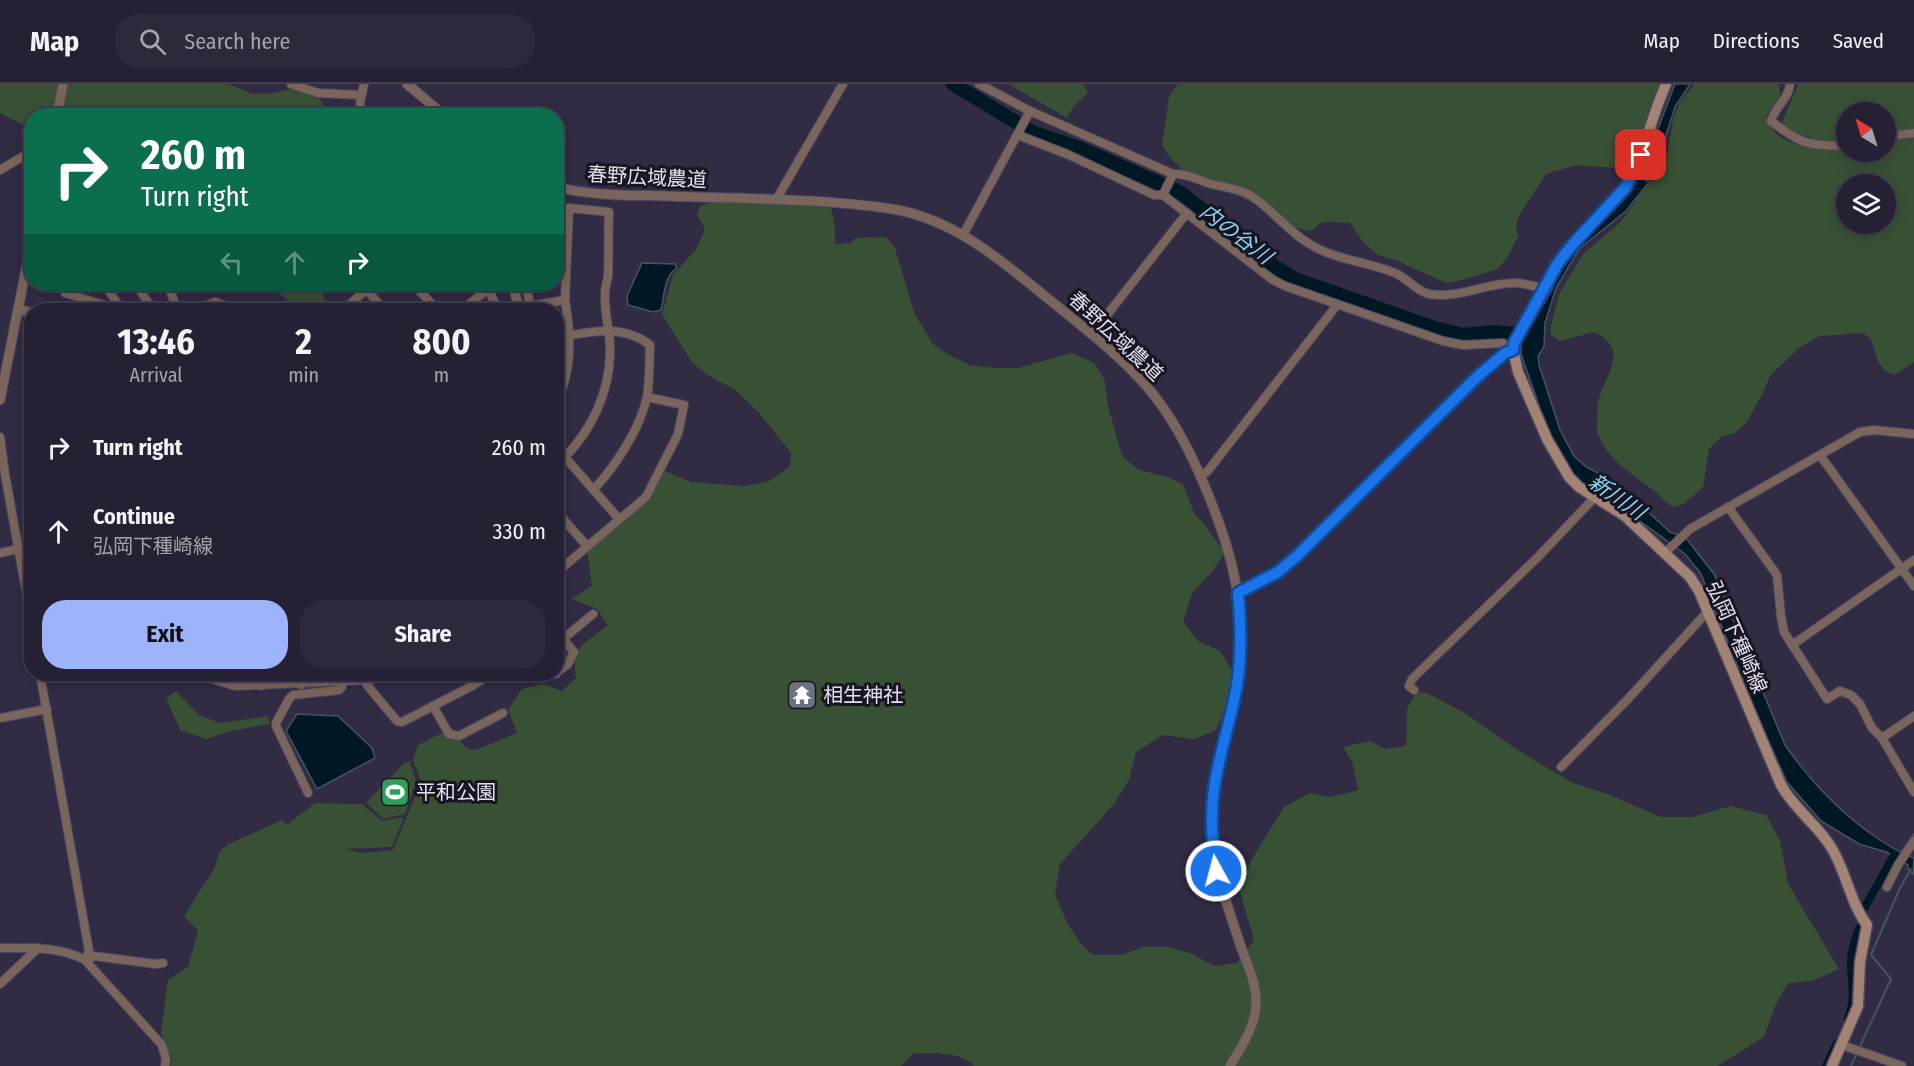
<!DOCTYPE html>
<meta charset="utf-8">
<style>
body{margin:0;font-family:"Fira Sans Condensed","Noto Sans JP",sans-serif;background:#2d283b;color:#f1f3f6;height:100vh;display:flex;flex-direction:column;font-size:22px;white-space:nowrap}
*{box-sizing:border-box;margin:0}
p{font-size:20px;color:#a3a3ac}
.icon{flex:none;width:33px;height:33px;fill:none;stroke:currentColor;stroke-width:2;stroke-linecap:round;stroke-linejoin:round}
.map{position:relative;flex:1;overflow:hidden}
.side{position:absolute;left:24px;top:219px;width:540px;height:378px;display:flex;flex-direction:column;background:#252033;border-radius:24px;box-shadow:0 3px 15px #0003,0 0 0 2px #423e4e}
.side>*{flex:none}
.guide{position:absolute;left:24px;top:24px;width:540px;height:183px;border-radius:24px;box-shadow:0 3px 15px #0003,0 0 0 2px #423e4e;background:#0b6e4f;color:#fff;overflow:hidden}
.needle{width:39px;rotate:322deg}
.fabs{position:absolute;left:1836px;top:18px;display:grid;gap:12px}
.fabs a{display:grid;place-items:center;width:60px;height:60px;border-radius:50%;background:#252033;box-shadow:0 3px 15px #0003,0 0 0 2px #423e4e;font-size:30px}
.pin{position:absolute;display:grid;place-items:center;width:51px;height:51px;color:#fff;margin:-26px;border-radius:12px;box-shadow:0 3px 9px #0006}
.me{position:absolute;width:66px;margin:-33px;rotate:353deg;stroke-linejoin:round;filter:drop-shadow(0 0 4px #0008)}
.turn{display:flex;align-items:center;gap:21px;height:126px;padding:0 18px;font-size:27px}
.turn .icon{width:78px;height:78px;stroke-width:2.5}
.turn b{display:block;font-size:42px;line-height:51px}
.lanes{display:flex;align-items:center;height:57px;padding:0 18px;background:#0003;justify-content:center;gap:30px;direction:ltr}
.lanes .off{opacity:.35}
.eta{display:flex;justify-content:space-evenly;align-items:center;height:102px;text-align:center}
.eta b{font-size:36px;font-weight:700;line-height:42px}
.button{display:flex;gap:12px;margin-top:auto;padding:12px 18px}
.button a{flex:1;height:69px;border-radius:24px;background:#9db4fd;color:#111;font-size:24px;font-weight:700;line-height:69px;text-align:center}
.button a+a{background:#2d283b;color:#f1f3f6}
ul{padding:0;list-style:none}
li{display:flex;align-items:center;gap:18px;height:84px;padding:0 18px}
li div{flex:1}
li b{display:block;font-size:22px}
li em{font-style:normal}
header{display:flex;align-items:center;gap:36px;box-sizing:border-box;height:84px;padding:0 30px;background:#252033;border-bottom:2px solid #423e4e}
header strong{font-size:28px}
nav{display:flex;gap:33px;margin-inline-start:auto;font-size:21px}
.search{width:420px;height:54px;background:#2d283b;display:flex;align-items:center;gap:15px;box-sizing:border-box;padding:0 21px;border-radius:24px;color:#a3a3ac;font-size:22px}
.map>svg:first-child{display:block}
.green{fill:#385135;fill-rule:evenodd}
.water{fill:#001823;stroke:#445460;stroke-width:1.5}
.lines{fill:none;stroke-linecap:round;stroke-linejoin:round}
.stream{stroke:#445460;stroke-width:2}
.canal{stroke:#001823;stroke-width:8}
.river{stroke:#001823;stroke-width:14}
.minor-casing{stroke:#4d4860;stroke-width:10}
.tertiary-casing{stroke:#4d4860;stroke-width:11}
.secondary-casing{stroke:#4d4860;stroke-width:13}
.minor{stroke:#79655b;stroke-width:8}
.tertiary{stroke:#79655b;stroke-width:9}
.secondary{stroke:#a38373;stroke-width:10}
.route-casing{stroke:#114b97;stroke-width:15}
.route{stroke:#1a73e8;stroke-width:10}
.labels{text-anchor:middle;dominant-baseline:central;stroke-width:6;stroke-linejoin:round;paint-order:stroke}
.street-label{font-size:20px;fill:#e3dff0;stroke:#181521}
.poi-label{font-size:20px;fill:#e3dff0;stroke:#181521;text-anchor:start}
.water-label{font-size:21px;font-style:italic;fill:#84d7fd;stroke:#181521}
</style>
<header>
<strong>Map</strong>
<div class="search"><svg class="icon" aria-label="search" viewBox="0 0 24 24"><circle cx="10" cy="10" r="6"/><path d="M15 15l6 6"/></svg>Search here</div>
<nav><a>Map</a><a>Directions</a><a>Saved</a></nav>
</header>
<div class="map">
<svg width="1914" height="982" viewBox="0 0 1914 982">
<rect width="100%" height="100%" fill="#312b44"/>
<g class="green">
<path d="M0,0h228l25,10 21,-1 34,-8 14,17 2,13 -248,1c-13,-4 -30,-1 -44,0l-1,9 -4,2 -27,-14z"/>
<polygon points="1008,0 1083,0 1088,9 1073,23 1067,34"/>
<polygon points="1178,0 1665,0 1637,73 1617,84 1576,81 1546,90 1520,129 1516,140 1518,153 1507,174 1498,185 1458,197 1446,199 1398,177 1378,171 1364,159 1350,139 1322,138 1311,147 1300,145 1288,141 1270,128 1229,107 1209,105 1188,91 1170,74 1162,61 1169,13"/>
<path d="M1694,0h85l1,12 -14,20c6,22 24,27 44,31l1,-10 -12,-2 -17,-12 16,-39h116v278l-20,13 -10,-5 -6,-9 -7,-22 -8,-6 -43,3 -20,11 -30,29 -9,21 -16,27 -10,9 -14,4 -12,12 -6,38 -19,17 -11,3c-9,-5 -13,-12 -21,-18 -20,-15 -45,-30 -54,-55 -2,-4 -1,-9 -1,-13 0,-6 0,-13 1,-19 7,-28 33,-52 -4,-70l-34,9 -9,-6 -1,-6 9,-35 24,-40 38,-32 25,-36 19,-21 9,-49 5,-12zM1846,28h40v40h-40zM1846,100h40v40h-40z"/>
<path d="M719,116h15l18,4 31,-2 48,6 4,18v18l15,-1 6,-5 30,-1 9,11 20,67 18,29 14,10 23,11 25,3h23l54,-15 22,10 11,18 2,21 15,54 17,14 28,7 16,7 11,29 11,12 20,28 -15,21 -18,19 -9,29 15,19 22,10 13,21 -2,24 -15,34 -22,9 -32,-4 -26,17 -7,28 -15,24 -54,60 -5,30 12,29 13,19 12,13h29l23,-8h24l25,7 21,12 23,-3 17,-23 -15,-51 13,-30 32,-52 26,-14 21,4 27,-7 -6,-29 -9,-14 28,-6 13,8 22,-3 1,-37 9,-17 11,1 38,20 51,36 55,33 39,13 51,22h32l37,-11 36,9 14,26 8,43 51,85 -27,12 -24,2 -13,23 -11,31 -47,29h-742c-17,-15 -39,-13 -61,-13l-13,13h-731l2,-7 -11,-26 7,-53 20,-13 10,-36 -14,-15 30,-47 6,-18 9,-7 53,-24 5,5 28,-22 47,1 20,17 22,-4 -12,30 -46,2 15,4 32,-3 28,-68 -8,-23 5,-14 24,-12 17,7 8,8 9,2 41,-17 -9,-23 14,-21 22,-5 18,7 14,-13c-5,-33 9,-34 32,-53l-11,-16 -26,-10 21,-13 -5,-36 62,-51 16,-28 26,11 53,4 26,-5 20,-15 1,-13 -31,-39 -26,-25 -27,-14 -15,-13 -30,-47 11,-40 24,-27 8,-19 -8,-14 3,-9z"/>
<polygon points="267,200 319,200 327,221 304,226 271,205"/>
<polygon points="176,607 199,631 220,639 268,632 270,640 230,647 206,655 180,646 166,614"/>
<polygon points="410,678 416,697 405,730 383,735 366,719 404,679"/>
</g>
<g class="water">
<polygon points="1675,0 1690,0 1675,23 1653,92 1642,87"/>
<path d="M1638,93l11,5 -23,29 -47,38 -23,39 -11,35 -1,24 -6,9 1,9 21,65 14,26 11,10 34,19 51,47 16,6 28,36 71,171c26,37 55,68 92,93 12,8 24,16 37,20l-1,16 -5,-5v-4l-22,-13 -27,-8 -38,-23 -34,-39 -26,-57 -60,-151 -16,-20 -67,-49 -35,-21 -14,-15 -20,-35 -28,-80v-9l6,-14 48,-86 39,-35 17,-19z"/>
<path d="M642,179l34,1v5c-12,7 -12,29 -15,41l-8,2 -25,-7 -1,-9z"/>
<polygon points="297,630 338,632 372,664 375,674 317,705 286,647"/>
</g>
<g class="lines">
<g class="stream">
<polyline points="1900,769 1914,750"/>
<polyline points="1851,982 1891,895 1871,871 1900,804 1911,785"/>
</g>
<g class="canal">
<polyline points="1865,823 1894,771"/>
<path d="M1848,934c8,-19 3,-37 3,-57 0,-11 4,-22 8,-33"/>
<polyline points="1826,982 1837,959"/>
</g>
<polyline class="river" points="953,0 1034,49 1079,64 1181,109 1274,182 1295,195 1435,244 1463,251 1494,248 1517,250 1531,254"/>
<g class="minor-casing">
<g id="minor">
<polyline points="291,0 318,9 361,11"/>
<path d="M979,0l51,27 143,63c13,-1 23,5 35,9 13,4 28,5 40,11 23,13 38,36 60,49 26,17 58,18 87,30 11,4 22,19 34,21 30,5 56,-11 86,-11 11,0 20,5 32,4"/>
<path d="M1790,0c-1,15 -15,22 -19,37 31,24 37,24 75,25"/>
<polyline points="361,32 360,19 364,0"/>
<polyline points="1018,51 1069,71 1154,111 1163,111 1273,196 1285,202 1443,257 1463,261 1503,259 1513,266"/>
<polyline points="1886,52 1914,49"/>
<polyline points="0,86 32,67"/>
<polyline points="1163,111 1173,90"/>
<polyline points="776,116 843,0"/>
<path d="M556,127l13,-3 40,4c-1,21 0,43 -1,64 -1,6 -3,12 -3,18 -1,20 6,40 5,60 -1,39 -18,75 -45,103"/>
<polyline points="963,151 1030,27"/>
<polyline points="104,200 122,226"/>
<polyline points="136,200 153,226"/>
<polyline points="168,200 177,226"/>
<polyline points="414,200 437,226"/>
<polyline points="486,200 498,226"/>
<polyline points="526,200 530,222 565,216 569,124"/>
<polyline points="367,206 384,226"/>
<polyline points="65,209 104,221 102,226"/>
<polyline points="421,209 432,200"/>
<polyline points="195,226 215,218 235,226"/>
<polyline points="343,226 373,200"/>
<polyline points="462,226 488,205"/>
<polyline points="1092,250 1187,129"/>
<path d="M556,254c32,-6 66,-15 94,7 -1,17 0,35 -3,52 -7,32 -32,70 -54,93"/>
<path d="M556,319c17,-32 15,-68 9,-103"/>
<polyline points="0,353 5,390 32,540"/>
<polyline points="556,363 619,435"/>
<polyline points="1820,371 1914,502"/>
<polyline points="1200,392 1207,388 1337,221"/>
<polyline points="1728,423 1777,491 1781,532 1784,548 1827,615 1840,607 1851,611 1860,620 1872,644 1882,654 1914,708"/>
<polyline points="556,427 587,462"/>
<polyline points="0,469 18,465"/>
<polyline points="1665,469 1690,445 1860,348 1874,346 1914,350"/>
<polyline points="556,489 646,413 678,350 684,321 647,313"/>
<polyline points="1238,509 1278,488 1297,472 1477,293 1505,269 1513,266"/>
<polyline points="556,548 563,555 593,530"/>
<polyline points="1792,561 1914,476"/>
<polyline points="556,589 568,580 574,568 563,555"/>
<polyline points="40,590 89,867 85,876"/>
<polyline points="196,590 235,602 366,596 401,590"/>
<polyline points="261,590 261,602"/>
<polyline points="301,590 301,601"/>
<polyline points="544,590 556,590"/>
<polyline points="366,596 367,601 397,637 402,638 472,602 491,590"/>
<polyline points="1414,606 1409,602 1412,595 1538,473 1595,413"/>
<polyline points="433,622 449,650 459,652 503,629"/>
<polyline points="0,634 47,625"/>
<polyline points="1882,654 1914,632"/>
<polyline points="1561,683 1628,615 1708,527"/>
<polyline points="308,709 276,642 276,639 289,615 293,611 339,606 342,603 342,590"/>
<polyline points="1887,803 1898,781 1914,757"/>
<path d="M0,864c27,0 60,-2 85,12l77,85 4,14 -1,7"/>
<polyline points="85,876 94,872 155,880 163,879"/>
<polyline points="0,900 38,864"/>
<polyline points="1842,961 1902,982"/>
</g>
</g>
<g class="tertiary-casing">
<g id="tertiary">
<polyline points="407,0 445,32"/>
<polyline points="57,32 63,0"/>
<path d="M556,103c36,9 74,8 110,9 74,3 153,2 226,13 63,10 111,53 159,92 33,27 69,54 97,87 24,28 41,61 55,94 25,59 40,108 38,173 -2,46 -21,90 -27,135 -9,60 8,98 26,154 6,18 17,39 16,59 0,23 -15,44 -26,63"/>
<polyline points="513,200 519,226"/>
<polyline points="18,225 32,229"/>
<polyline points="0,316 32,155"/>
</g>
</g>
<g class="secondary-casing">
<path id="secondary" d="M1666,0l-8,20 -21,62 -5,10 -15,22 -53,56 -12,20 -5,13 -33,56 -1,7 5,22 29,67 22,38 10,10 46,29 65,61 9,14 82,194c13,24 36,39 50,62 15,24 19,55 36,78l-7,37 -2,44 -26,60"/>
</g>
<use href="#minor" class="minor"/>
<use href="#tertiary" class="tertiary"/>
<use href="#secondary" class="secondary"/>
</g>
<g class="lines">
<g class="route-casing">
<path id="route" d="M1216,787c-4,-27 -6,-55 -2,-82 5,-35 17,-69 23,-104 5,-31 4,-61 1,-92l40,-21 19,-16 180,-179 28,-24 8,-3 1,-7 44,-80 15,-19 53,-57 15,-32"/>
</g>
<use href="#route" class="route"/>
</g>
<defs>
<g id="temple-square" transform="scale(1.5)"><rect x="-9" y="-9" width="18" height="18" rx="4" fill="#6b7280" stroke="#181521"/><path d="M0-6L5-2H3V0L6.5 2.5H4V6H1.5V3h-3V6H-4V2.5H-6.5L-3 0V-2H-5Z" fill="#fff"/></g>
<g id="stadium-square" transform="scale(1.5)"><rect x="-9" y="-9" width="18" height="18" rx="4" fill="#2e9e5b" stroke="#181521"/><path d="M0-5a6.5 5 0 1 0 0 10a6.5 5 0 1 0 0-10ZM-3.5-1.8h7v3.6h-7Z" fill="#fff"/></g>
</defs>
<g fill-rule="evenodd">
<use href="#temple-square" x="802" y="611"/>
<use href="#stadium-square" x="395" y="708"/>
</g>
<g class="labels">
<g class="street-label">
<text transform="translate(647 93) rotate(3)">春野広域農道</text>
<text transform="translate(1116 252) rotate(43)">春野広域農道</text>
<text transform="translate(1737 553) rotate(66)">弘岡下種崎線</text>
</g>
<g class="poi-label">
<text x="823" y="611">相生神社</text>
<text x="416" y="708">平和公園</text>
</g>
<g class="water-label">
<text transform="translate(1236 150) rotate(37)">内の谷川</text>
<text transform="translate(1617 413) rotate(35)">新川川</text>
</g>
</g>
</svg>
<div class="fabs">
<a><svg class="needle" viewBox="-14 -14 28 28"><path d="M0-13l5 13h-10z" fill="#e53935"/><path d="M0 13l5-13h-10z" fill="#a3a3ac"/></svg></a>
<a><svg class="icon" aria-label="layers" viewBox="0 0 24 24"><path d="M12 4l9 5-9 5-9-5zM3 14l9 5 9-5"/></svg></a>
</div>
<div class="pin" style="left:1641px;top:71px;background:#d93025"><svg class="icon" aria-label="arrive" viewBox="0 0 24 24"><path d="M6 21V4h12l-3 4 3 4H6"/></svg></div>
<svg class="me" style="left:1216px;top:787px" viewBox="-20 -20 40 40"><circle r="17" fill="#1a73e8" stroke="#fff" stroke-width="3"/><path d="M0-11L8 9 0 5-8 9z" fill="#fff"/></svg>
<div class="guide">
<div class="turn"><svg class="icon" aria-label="right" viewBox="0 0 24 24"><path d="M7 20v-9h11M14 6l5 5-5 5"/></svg><div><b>260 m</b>Turn right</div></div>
<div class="lanes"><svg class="icon off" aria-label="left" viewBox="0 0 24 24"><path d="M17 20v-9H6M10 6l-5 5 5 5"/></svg><svg class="icon off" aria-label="ahead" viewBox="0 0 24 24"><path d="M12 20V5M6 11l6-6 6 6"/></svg><svg class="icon" aria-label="right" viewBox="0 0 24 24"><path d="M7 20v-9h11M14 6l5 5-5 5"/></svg></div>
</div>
<section class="side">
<div class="eta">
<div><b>13:46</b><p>Arrival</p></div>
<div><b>2</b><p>min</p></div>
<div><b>800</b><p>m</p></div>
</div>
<ul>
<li><svg class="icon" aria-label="right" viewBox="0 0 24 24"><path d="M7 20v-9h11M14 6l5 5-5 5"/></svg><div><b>Turn right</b></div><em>260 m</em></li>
<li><svg class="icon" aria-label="ahead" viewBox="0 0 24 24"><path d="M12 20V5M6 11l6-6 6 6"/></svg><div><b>Continue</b><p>弘岡下種崎線</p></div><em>330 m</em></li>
</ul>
<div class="button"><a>Exit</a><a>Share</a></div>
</section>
</div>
